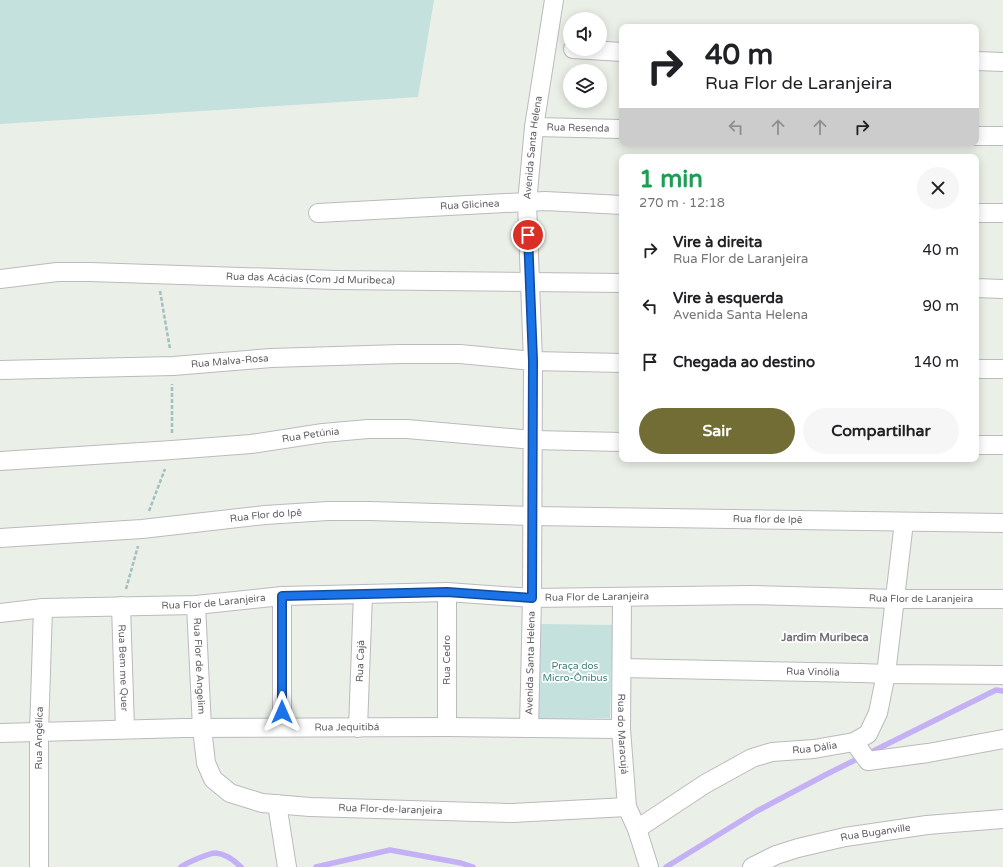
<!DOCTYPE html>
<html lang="pt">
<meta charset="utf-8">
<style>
body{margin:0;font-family:"Varela Round",sans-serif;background:#f6f6f6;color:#202124;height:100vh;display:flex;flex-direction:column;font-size:15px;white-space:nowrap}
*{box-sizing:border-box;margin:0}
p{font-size:13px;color:#757577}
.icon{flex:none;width:22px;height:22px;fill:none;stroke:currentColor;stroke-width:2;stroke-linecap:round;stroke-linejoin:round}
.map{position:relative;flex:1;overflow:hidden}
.panel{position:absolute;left:619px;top:154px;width:360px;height:308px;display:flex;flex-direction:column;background:#fff;border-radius:8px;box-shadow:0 2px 10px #0003}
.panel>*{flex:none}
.top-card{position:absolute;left:619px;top:24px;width:360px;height:122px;border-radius:8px;box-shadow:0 2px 10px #0003;background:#fff;color:#202124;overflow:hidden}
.controls{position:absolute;left:563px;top:12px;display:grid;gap:8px}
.controls a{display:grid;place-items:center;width:44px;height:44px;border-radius:50%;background:#fff;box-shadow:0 2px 10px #0003;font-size:20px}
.pin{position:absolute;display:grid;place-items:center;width:34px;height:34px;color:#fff;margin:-17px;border:2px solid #fff;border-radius:50%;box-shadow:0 1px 4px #0007}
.me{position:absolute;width:44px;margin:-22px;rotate:0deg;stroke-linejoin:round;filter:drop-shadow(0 0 3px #0008)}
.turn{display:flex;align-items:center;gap:14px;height:84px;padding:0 20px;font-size:18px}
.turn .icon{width:52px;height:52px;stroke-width:2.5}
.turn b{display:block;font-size:28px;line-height:34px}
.lanes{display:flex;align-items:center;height:38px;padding:0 20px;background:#0003;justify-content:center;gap:20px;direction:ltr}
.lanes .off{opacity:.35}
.round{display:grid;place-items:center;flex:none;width:42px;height:42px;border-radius:21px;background:#f6f6f6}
.head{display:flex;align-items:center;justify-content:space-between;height:68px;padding:0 20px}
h1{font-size:24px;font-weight:700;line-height:30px;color:#1e9e55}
.button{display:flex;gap:8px;margin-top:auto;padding:8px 20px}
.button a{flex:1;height:46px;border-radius:24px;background:#716d34;color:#fff;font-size:16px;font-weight:700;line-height:46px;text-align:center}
.button a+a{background:#f6f6f6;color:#202124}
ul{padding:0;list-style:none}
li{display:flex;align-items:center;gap:12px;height:56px;padding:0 20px}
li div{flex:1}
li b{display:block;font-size:15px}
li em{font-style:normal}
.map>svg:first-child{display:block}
.green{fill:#c4e1dd}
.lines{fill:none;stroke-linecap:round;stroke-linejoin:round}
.stream{stroke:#c4b1f5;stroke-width:5.5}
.street-casing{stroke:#bcb9bf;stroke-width:20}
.path{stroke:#a2bfc4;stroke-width:2.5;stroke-dasharray:4 2;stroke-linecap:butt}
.street{stroke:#fff;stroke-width:18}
.route-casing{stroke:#114b97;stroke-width:10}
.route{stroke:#1a73e8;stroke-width:7}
.labels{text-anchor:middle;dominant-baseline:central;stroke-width:3.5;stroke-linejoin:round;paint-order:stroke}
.street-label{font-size:10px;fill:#615f65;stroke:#fff}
.park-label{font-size:10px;fill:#3f7c76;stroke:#fff}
.neighbourhood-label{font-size:11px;font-weight:bold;fill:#727077;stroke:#fff}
</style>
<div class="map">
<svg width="1003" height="867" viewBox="0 0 1003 867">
<rect width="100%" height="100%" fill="#eaefe7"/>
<g class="green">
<polygon points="0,0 434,0 418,97 0,124"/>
<polygon points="539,624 613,625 610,718 538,719"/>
</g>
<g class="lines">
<g class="stream">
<path d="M181,867c5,-4 28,-14 35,-14 10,1 19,8 25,14"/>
<polyline points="316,867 390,850 461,863 473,867"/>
<polyline points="666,867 757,811 829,773 996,690 1003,691"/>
</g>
<g class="street-casing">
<g id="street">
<polyline points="573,49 622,52"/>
<polyline points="976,61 1003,62"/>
<path id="s1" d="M534,127l88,2"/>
<polyline points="976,136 1003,136"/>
<path id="s2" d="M318,213l227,-12 77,4"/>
<polyline points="976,213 1003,213"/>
<path id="s3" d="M0,279l57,-7h33l246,8 286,3"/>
<polyline points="976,288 1003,289"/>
<polyline points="976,369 1003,369"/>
<path id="s4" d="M0,370l173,-4 98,-8 129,-4h60l73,7 89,2"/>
<polyline points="976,445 1003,445"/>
<path id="s5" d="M0,461l172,-11 79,-6 72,-11 45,-4h39l126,11 89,2"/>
<path id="s6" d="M0,538l142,-9 123,-14 63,-4h42l162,5 471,7"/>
<polyline points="282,596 282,727"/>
<path id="s7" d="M622,597l-1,132 6,78 10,22 12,38"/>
<path id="s8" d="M196,605l6,123 4,35 7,16 17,14 32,10 48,4 202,6 115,-6"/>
<path id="s9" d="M121,606l4,123"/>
<path id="s10" d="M0,613l43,-5 153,-3 86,-9 165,-4 85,6 220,-3 144,4h107"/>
<path id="s11" d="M622,668l239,5 25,1 117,1"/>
<polyline points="447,727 447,592"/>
<path id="s12" d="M358,728l5,-134"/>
<path id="s13" d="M529,728l3,-130 1,-237 -6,-158 7,-76 20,-127"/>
<path id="s14" d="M0,733l184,-5 263,-1 174,2"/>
<polyline points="854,742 868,761 928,753 1003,739"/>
<polyline points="277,804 287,867"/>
<path id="s15" d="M637,829l68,-45 47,-26 20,-6 42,-3 40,-7 14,-8 10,-21 8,-39 18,-152"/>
<path id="s16" d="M39,867v-134l4,-125"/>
<path id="s17" d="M752,867l24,-12 22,-7 47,-11 82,-12 76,-6"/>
</g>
</g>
<g class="path">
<polyline points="160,291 170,349"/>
<polyline points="172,433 172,384"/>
<polyline points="149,511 165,469"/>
<polyline points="126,589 138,546"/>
</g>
<use href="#street" class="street"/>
</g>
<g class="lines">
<g class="route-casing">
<polyline id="route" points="282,712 282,596 447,592 532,598 533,361 528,235"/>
</g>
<use href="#route" class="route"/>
</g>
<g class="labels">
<g class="street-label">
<text stroke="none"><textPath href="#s1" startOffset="44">Rua Resenda</textPath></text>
<text stroke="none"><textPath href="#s13" startOffset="581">Avenida Santa Helena</textPath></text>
<text stroke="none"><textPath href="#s2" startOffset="152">Rua Glicinea</textPath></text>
<text stroke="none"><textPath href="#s3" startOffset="311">Rua das Acácias (Com Jd Muribeca)</textPath></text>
<text stroke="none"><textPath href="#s4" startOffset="230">Rua Malva-Rosa</textPath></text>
<text stroke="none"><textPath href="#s5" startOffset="312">Rua Petúnia</textPath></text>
<text stroke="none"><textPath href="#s6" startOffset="267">Rua Flor do Ipê</textPath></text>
<text stroke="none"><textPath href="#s6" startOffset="769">Rua flor de Ipê</textPath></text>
<text stroke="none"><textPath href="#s10" startOffset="598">Rua Flor de Laranjeira</textPath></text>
<text stroke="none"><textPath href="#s10" startOffset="922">Rua Flor de Laranjeira</textPath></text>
<text stroke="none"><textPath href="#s10" startOffset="214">Rua Flor de Laranjeira</textPath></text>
<text transform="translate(447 660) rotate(-90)">Rua Cedro</text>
<text stroke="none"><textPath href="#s12" startOffset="67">Rua Cajá</textPath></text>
<text stroke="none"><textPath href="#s13" startOffset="65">Avenida Santa Helena</textPath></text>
<text stroke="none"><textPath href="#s8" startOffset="61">Rua Flor de Angelim</textPath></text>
<text stroke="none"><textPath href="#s9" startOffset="62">Rua Bem me Quer</textPath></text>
<text stroke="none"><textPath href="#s11" startOffset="191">Rua Vinólia</textPath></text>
<text stroke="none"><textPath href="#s14" startOffset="347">Rua Jequitibá</textPath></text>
<text stroke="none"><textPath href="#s7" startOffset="137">Rua do Maracujá</textPath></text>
<text stroke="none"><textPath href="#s16" startOffset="129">Rua Angélica</textPath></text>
<text stroke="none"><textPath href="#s15" startOffset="199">Rua Dália</textPath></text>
<text stroke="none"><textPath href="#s8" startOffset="360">Rua Flor-de-laranjeira</textPath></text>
<text stroke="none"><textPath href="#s17" startOffset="129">Rua Buganville</textPath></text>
</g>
<g class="park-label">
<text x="575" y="666">Praça dos<tspan x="575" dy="12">Micro-Ônibus</tspan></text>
</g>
<g class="neighbourhood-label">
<text x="825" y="637">Jardim Muribeca</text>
</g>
</g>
</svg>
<div class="controls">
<a><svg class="icon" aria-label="sound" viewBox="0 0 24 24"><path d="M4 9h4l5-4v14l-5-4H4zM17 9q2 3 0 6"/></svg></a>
<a><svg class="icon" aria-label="layers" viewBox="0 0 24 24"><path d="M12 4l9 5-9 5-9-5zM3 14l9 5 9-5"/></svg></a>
</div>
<div class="pin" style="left:528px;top:235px;background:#d93025"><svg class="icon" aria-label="arrive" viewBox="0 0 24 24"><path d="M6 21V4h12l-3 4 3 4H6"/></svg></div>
<svg class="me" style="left:282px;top:712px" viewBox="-20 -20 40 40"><path d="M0-17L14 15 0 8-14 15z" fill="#1a73e8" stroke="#fff" stroke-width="4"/></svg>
<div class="top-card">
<div class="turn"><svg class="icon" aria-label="right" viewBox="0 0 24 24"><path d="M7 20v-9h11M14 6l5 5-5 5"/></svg><div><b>40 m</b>Rua Flor de Laranjeira</div></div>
<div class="lanes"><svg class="icon off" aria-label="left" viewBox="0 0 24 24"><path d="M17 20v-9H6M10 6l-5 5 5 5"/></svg><svg class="icon off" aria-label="ahead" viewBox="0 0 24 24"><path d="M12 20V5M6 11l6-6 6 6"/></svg><svg class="icon off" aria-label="ahead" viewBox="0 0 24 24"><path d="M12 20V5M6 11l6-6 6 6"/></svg><svg class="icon" aria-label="right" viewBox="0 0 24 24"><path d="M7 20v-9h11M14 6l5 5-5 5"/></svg></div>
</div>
<section class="panel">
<div class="head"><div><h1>1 min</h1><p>270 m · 12:18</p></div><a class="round"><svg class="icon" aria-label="close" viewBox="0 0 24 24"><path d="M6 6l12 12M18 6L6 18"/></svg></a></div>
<ul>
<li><svg class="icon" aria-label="right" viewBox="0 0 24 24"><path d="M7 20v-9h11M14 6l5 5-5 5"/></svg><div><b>Vire à direita</b><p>Rua Flor de Laranjeira</p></div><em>40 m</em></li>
<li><svg class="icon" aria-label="left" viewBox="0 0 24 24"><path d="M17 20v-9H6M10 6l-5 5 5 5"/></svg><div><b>Vire à esquerda</b><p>Avenida Santa Helena</p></div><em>90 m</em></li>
<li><svg class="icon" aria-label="arrive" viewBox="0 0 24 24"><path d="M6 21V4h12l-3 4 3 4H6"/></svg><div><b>Chegada ao destino</b></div><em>140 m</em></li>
</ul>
<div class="button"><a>Sair</a><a>Compartilhar</a></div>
</section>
</div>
